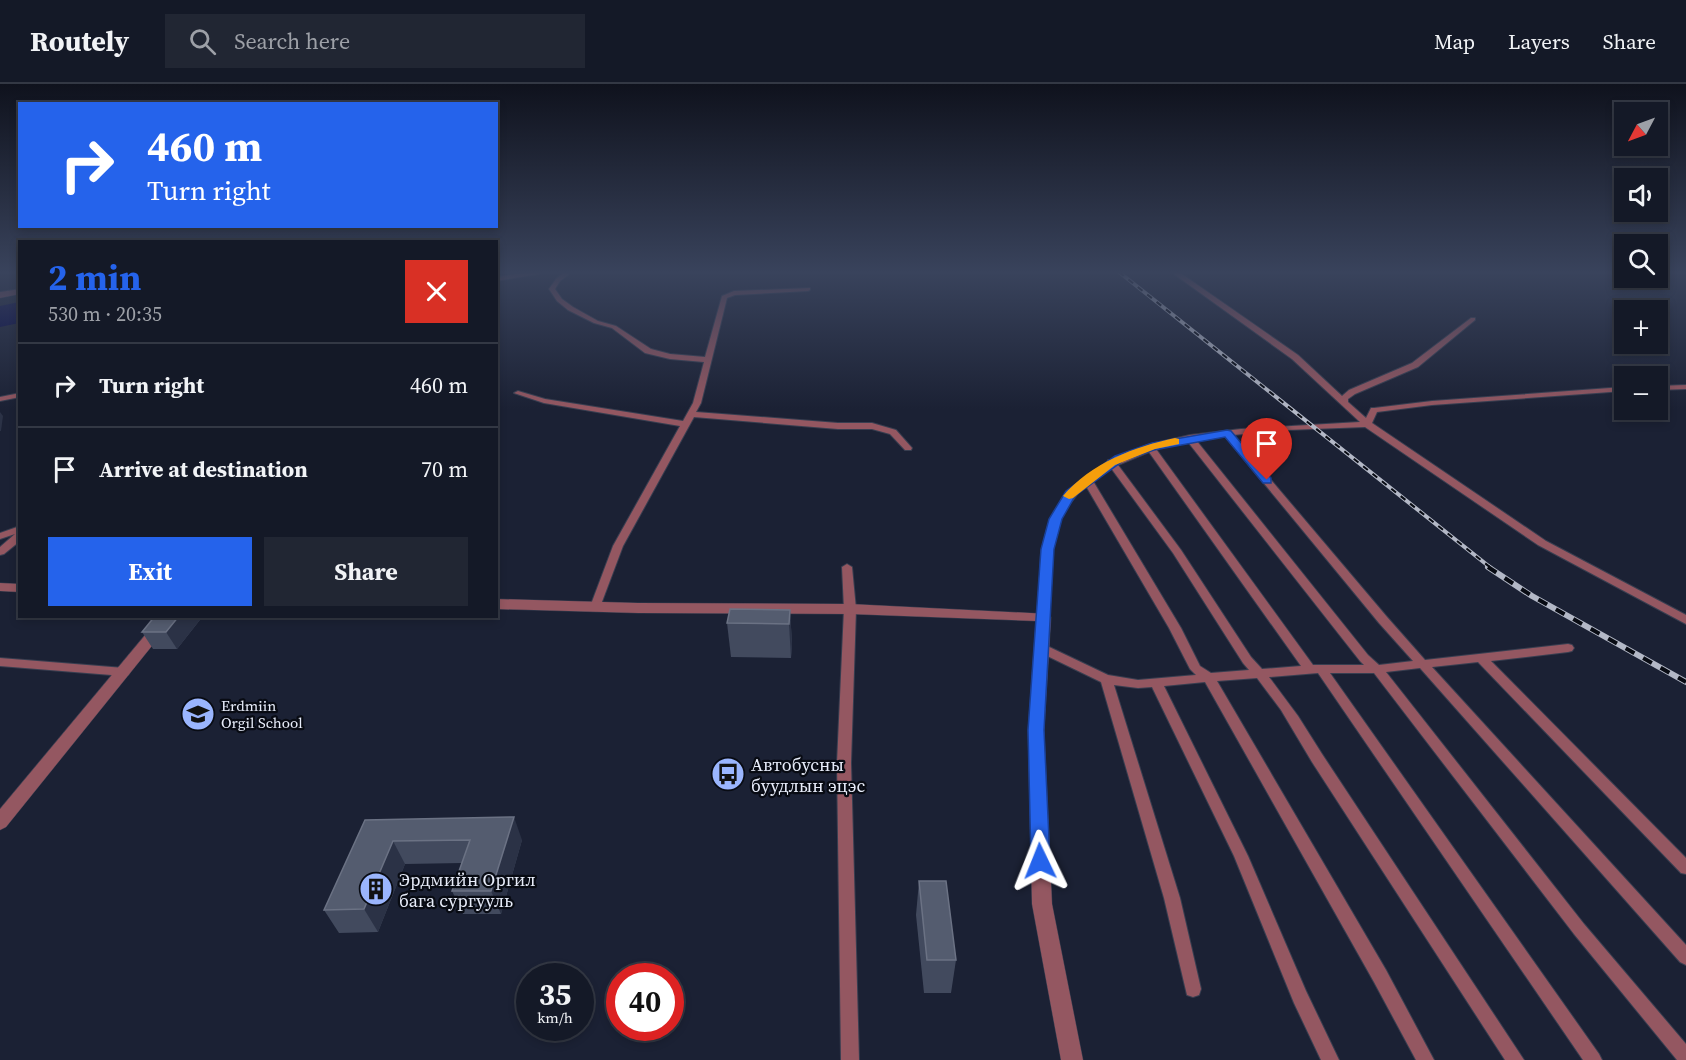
<!DOCTYPE html>
<meta charset="utf-8">
<style>
body{margin:0;font-family:"Source Serif 4",serif;background:#212633;color:#f1f3f6;height:100vh;display:flex;flex-direction:column;font-size:22px;white-space:nowrap}
*{box-sizing:border-box;margin:0}
p{font-size:20px;color:#9da0a7}
.icon{flex:none;width:33px;height:33px;fill:none;stroke:currentColor;stroke-width:2;stroke-linecap:round;stroke-linejoin:round}
.map{position:relative;flex:1;overflow:hidden}
.details{position:absolute;left:18px;top:156px;width:480px;height:378px;display:flex;flex-direction:column;background:#141927;border-radius:0px;box-shadow:0 3px 9px #0003,0 0 0 2px #333844}
.details>*{flex:none}
.guide{position:absolute;left:18px;top:18px;width:480px;height:126px;border-radius:0px;box-shadow:0 3px 9px #0003,0 0 0 2px #333844;background:#2563eb;color:#fff;overflow:hidden}
.needle{width:39px;rotate:229deg}
.fabs{position:absolute;left:1614px;top:18px;display:grid;gap:12px}
.fabs a{display:grid;place-items:center;width:54px;height:54px;border-radius:0px;background:#141927;box-shadow:0 3px 9px #0003,0 0 0 2px #333844;font-size:30px}
.speed{position:absolute;left:516px;top:879px;display:flex;gap:12px;font-size:30px;font-weight:700;text-align:center}
.speed>*{display:grid;place-content:center;width:78px;height:78px;border-radius:50%;background:#141927;box-shadow:0 3px 9px #0003,0 0 0 2px #333844;line-height:1}
.speed small{font-size:15px;font-weight:400}
.speed .limit{border:9px solid #d22;background:#fff;color:#111}
.pin{position:absolute;display:grid;place-items:center;width:51px;height:51px;color:#fff;margin:-62px -26px;border-radius:50% 50% 50% 0;rotate:-45deg;box-shadow:0 0 6px #0007}
.pin .icon{rotate:45deg}
.me{position:absolute;width:66px;margin:-33px;rotate:358deg;stroke-linejoin:round;filter:drop-shadow(0 0 4px #0008)}
.turn{display:flex;align-items:center;gap:21px;height:126px;padding:0 30px;font-size:27px}
.turn .icon{width:78px;height:78px;stroke-width:2.5}
.turn b{display:block;font-size:42px;line-height:51px}
.round{display:grid;place-items:center;flex:none;width:63px;height:63px;border-radius:0px;background:#212633}
.headline{display:flex;align-items:center;justify-content:space-between;height:102px;padding:0 30px}
h1{font-size:36px;font-weight:700;line-height:45px;color:#2563eb}
.action{display:flex;gap:12px;margin-top:auto;padding:12px 30px}
.action a{flex:1;height:69px;border-radius:0px;background:#2563eb;color:#fff;font-size:24px;font-weight:700;line-height:69px;text-align:center}
.action a+a{background:#212633;color:#f1f3f6}
ul{padding:0;list-style:none}
li{display:flex;align-items:center;gap:18px;height:84px;padding:0 30px;border-top:2px solid #333844}
li div{flex:1}
li b{display:block;font-size:22px}
li em{font-style:normal}
header{display:flex;align-items:center;gap:36px;box-sizing:border-box;height:84px;padding:0 30px;background:#141927;border-bottom:2px solid #333844}
header strong{font-size:28px}
nav{display:flex;gap:33px;margin-inline-start:auto;font-size:21px}
.search{width:420px;height:54px;background:#212633;display:flex;align-items:center;gap:15px;box-sizing:border-box;padding:0 21px;border-radius:0px;color:#9da0a7;font-size:22px}
.map>svg:first-child{display:block}
.water{fill:#000245}
.lines{fill:none;stroke-linecap:round;stroke-linejoin:round}
.minor-casing{stroke:#383e50;stroke-width:2}
.tertiary-casing{stroke:#383e50;stroke-width:1}
.minor{fill:#945761;fill-rule:evenodd}
.tertiary{fill:#945761;fill-rule:evenodd}
.rail-far1-casing{stroke:#b3b8c6;stroke-width:4}
.rail-casing{stroke:#b3b8c6;stroke-width:6}
.rail-far1{stroke:#080b13;stroke-width:2;stroke-dasharray:6;stroke-linecap:butt}
.rail{stroke:#080b13;stroke-width:4;stroke-dasharray:10;stroke-linecap:butt}
.wall{fill:#424a5e}
.shaded-wall{fill:#2b3246}
.building{fill:#545c6f;stroke:#6b7284;stroke-width:1.5}
.route{fill:#2563eb;stroke:#184099;stroke-width:1.5}
.slow{fill:#f59e0b}
.labels{text-anchor:middle;dominant-baseline:central;stroke-width:4.5;stroke-linejoin:round;paint-order:stroke}
.poi-label{font-size:15px;fill:#e8edfa;stroke:#080b13;text-anchor:start}
.near-poi-label{font-size:18px;fill:#e8edfa;stroke:#080b13;text-anchor:start}
</style>
<header>
<strong>Routely</strong>
<div class="search"><svg class="icon" aria-label="search" viewBox="0 0 24 24"><circle cx="10" cy="10" r="6"/><path d="M15 15l6 6"/></svg>Search here</div>
<nav><a>Map</a><a>Layers</a><a>Share</a></nav>
</header>
<div class="map">
<svg width="1686" height="976" viewBox="0 0 1686 976">
<rect width="100%" height="100%" fill="#1b2134"/>
<polygon class="water" points="19,218 19,239 0,243 0,222"/>
<g class="lines">
<g class="minor-casing">
<g id="minor">
<polygon points="531,188 551,188 496,197 496,193"/>
<polygon points="564,188 572,188 560,197 555,205 562,215 573,223 598,237 616,242 651,265 670,270 705,273 722,212 734,207 810,204 810,206 808,207 735,211 727,214 701,319 696,328 838,339 872,339 896,346 912,364 911,366 905,366 890,350 872,345 838,345 694,333 623,462 600,523 595,527 591,526 590,523 613,462 680,342 544,319 514,309 518,307 545,315 683,337 693,319 704,278 670,275 645,269 612,244 594,239 568,226 557,217 549,205 556,195"/>
<path d="M1171,188h8l119,83 44,41 7,-6 63,-27 59,-45h4v2l-57,47 -63,27 -7,5v3l18,16 5,-10h3l58,-7 192,-14v4l-192,14 -55,7 -5,11 174,118 140,74v9l-148,-79 -173,-118 -78,3 -54,5 154,182 38,43 143,-16 4,1 2,3 -2,3 -4,1 -77,9 195,197v16l-5,-1 -203,-211 -46,5 254,278v20l-6,-3 -260,-294 -34,4 198,252 102,120v16h-9l-103,-126 -200,-261h-44l269,381 3,6h-19l-265,-387 -49,4 29,39 24,38 202,306h-19l-193,-298 -31,-52 -24,-32 -40,3 169,289 48,90h-18l-42,-78 -169,-300 -41,4 84,170 58,135 33,69h-18l-27,-57 -60,-147 -82,-169 -14,1 -24,-3 66,213 21,91 -2,6 -6,2 -6,-2 -23,-97 -63,-216 -64,-31 -2,-3 2,-3h8l63,30 30,5 58,-5 -6,-6 -21,-41 -83,-142 -4,2c-7,10 -17,20 -22,31 -14,29 -10,66 -10,98l-2,3h-8l-2,-3 3,-64 6,-24 4,-12 25,-32 31,-22 1,-3h5l34,-15 43,-10 51,-6 119,-7 -68,-63zM1225,352l154,187 34,38 -34,4 -11,-10 -172,-215zM1188,358l172,219 4,4h-51l-157,-216zM1149,368l152,214 -39,3 -11,-12 -70,-107 -63,-85zM1111,384l62,85 70,110 6,7 -38,3 -11,-7 -19,-38 -88,-147z"/>
<polygon points="1686,301 1686,305 1658,306 1658,302"/>
<polygon points="20,309 20,313 0,317 0,313"/>
<polygon points="20,442 20,457 4,470 0,471 0,463 15,450 0,455 0,449"/>
<polygon points="847,480 852,483 856,525 851,679 859,976 841,976 837,679 844,525 842,483"/>
<polygon points="0,574 124,584 128,585 130,588 128,591 124,592 0,582"/>
</g>
</g>
<g class="tertiary-casing">
<g id="tertiary">
<polygon points="20,205 20,210 0,214 0,208"/>
<polygon points="0,499 20,500 20,508 0,507"/>
<polygon points="496,515 638,519 850,520 1049,530 1051,533 1044,646 1052,820 1083,976 1061,976 1032,820 1028,646 1036,537 850,530 638,529 496,525"/>
<polygon points="161,532 176,532 6,743 0,746 0,725"/>
</g>
</g>
<use href="#minor" class="minor"/>
<use href="#tertiary" class="tertiary"/>
<g class="rail-far1-casing">
<polyline id="rail-far1" points="1119,188 1491,484"/>
</g>
<g class="rail-casing">
<polyline id="rail" points="1488,483 1532,512 1686,598"/>
</g>
<use href="#rail-far1" class="rail-far1"/>
<use href="#rail" class="rail"/>
</g>
<g class="wall">
<polygon points="790,526 792,560 791,574 731,573 727,539"/>
<polygon points="203,532 177,565 153,565 142,548"/>
<polygon points="365,736 522,756 501,830 463,830 452,807 462,779 405,780 378,848 339,849 324,826"/>
<polygon points="919,797 956,876 951,909 924,909 916,831"/>
</g>
<g class="shaded-wall">
<polygon points="0,328 3,332 1,347 0,347"/>
<polygon points="790,526 792,560 791,574 789,540"/>
<polygon points="179,532 203,532 177,565 166,548"/>
<polygon points="514,733 522,756 501,830 491,807"/>
<polygon points="393,757 405,780 378,848 364,825"/>
</g>
<g class="building">
<polygon points="730,525 790,526 789,540 727,539"/>
<polygon points="155,532 179,532 166,548 142,548"/>
<polygon points="514,733 491,807 452,807 470,756 393,757 364,825 324,826 365,736"/>
<polygon points="919,797 946,797 956,876 927,876"/>
</g>
<linearGradient id="sky" x2="0" y2="1"><stop stop-color="#0f121d"/><stop offset="0.58" stop-color="#39435c"/><stop offset="1" stop-color="#39435c" stop-opacity="0"/></linearGradient>
<rect width="1686" height="325" fill="url(#sky)"/>
<polygon class="route" points="1227,346 1231,347 1271,394 1271,399 1263,399 1225,353 1154,366 1123,377 1075,412 1062,435 1054,465 1044,646 1050,777 1047,782 1040,785 1034,782 1031,777 1028,646 1041,465 1049,435 1066,407 1115,372 1152,359"/>
<path class="slow" d="M1175,354l4,1v5l-24,5 -40,16 -42,33 -4,1 -6,-3c28,-33 71,-49 112,-58z"/>
<defs>
<g id="school-disc" transform="scale(1.725)"><circle r="9.5" fill="#9ab5fd" stroke="#080b13"/><path d="M0-5L7-2L0 1L-7-2ZM-4 1L0 2.5L4 1V4Q0 6-4 4Z" fill="#111"/></g>
<g id="bus-disc" transform="scale(1.725)"><circle r="9.5" fill="#9ab5fd" stroke="#080b13"/><path d="M-5-6H5V4H4V6H2V4H-2V6H-4V4H-5ZM-3.5-4V0h7V-4ZM-3.5 1.2v1.5H-2V1.2ZM2 1.2v1.5H3.5V1.2Z" fill="#111"/></g>
<g id="building-disc" transform="scale(1.725)"><circle r="9.5" fill="#9ab5fd" stroke="#080b13"/><path d="M-4-6H4V6H1V3H-1V6H-4ZM-2.5-4.3h1.7v1.8h-1.7ZM.8-4.3h1.7v1.8H.8ZM-2.5-1h1.7V.8h-1.7ZM.8-1h1.7V.8H.8Z" fill="#111"/></g>
</defs>
<g fill-rule="evenodd">
<use href="#school-disc" x="198" y="630"/>
<use href="#bus-disc" x="728" y="690"/>
<use href="#building-disc" x="376" y="805"/>
</g>
<g class="labels">
<g class="poi-label">
<text x="221" y="621">Erdmiin<tspan x="221" dy="17">Orgil School</tspan></text>
</g>
<g class="near-poi-label">
<text x="751" y="680">Автобусны<tspan x="751" dy="21">буудлын эцэс</tspan></text>
<text x="399" y="795">Эрдмийн Оргил<tspan x="399" dy="21">бага сургууль</tspan></text>
</g>
</g>
</svg>
<div class="fabs">
<a><svg class="needle" viewBox="-14 -14 28 28"><path d="M0-13l5 13h-10z" fill="#e53935"/><path d="M0 13l5-13h-10z" fill="#9da0a7"/></svg></a>
<a><svg class="icon" aria-label="sound" viewBox="0 0 24 24"><path d="M4 9h4l5-4v14l-5-4H4zM17 9q2 3 0 6"/></svg></a>
<a><svg class="icon" aria-label="search" viewBox="0 0 24 24"><circle cx="10" cy="10" r="6"/><path d="M15 15l6 6"/></svg></a>
<a>+</a>
<a>−</a>
</div>
<div class="speed"><div>35<small>km/h</small></div><div class="limit">40</div></div>
<div class="pin" style="left:1267px;top:396px;background:#d93025"><svg class="icon" aria-label="arrive" viewBox="0 0 24 24"><path d="M6 21V4h12l-3 4 3 4H6"/></svg></div>
<svg class="me" style="left:1040px;top:777px" viewBox="-20 -20 40 40"><path d="M0-17L14 15 0 8-14 15z" fill="#2563eb" stroke="#fff" stroke-width="4"/></svg>
<div class="guide">
<div class="turn"><svg class="icon" aria-label="right" viewBox="0 0 24 24"><path d="M7 20v-9h11M14 6l5 5-5 5"/></svg><div><b>460 m</b>Turn right</div></div>
</div>
<section class="details">
<div class="headline"><div><h1>2 min</h1><p>530 m · 20:35</p></div><a class="round" style="background:#d93025;color:#fff"><svg class="icon" aria-label="close" viewBox="0 0 24 24"><path d="M6 6l12 12M18 6L6 18"/></svg></a></div>
<ul>
<li><svg class="icon" aria-label="right" viewBox="0 0 24 24"><path d="M7 20v-9h11M14 6l5 5-5 5"/></svg><div><b>Turn right</b></div><em>460 m</em></li>
<li><svg class="icon" aria-label="arrive" viewBox="0 0 24 24"><path d="M6 21V4h12l-3 4 3 4H6"/></svg><div><b>Arrive at destination</b></div><em>70 m</em></li>
</ul>
<div class="action"><a>Exit</a><a>Share</a></div>
</section>
</div>
